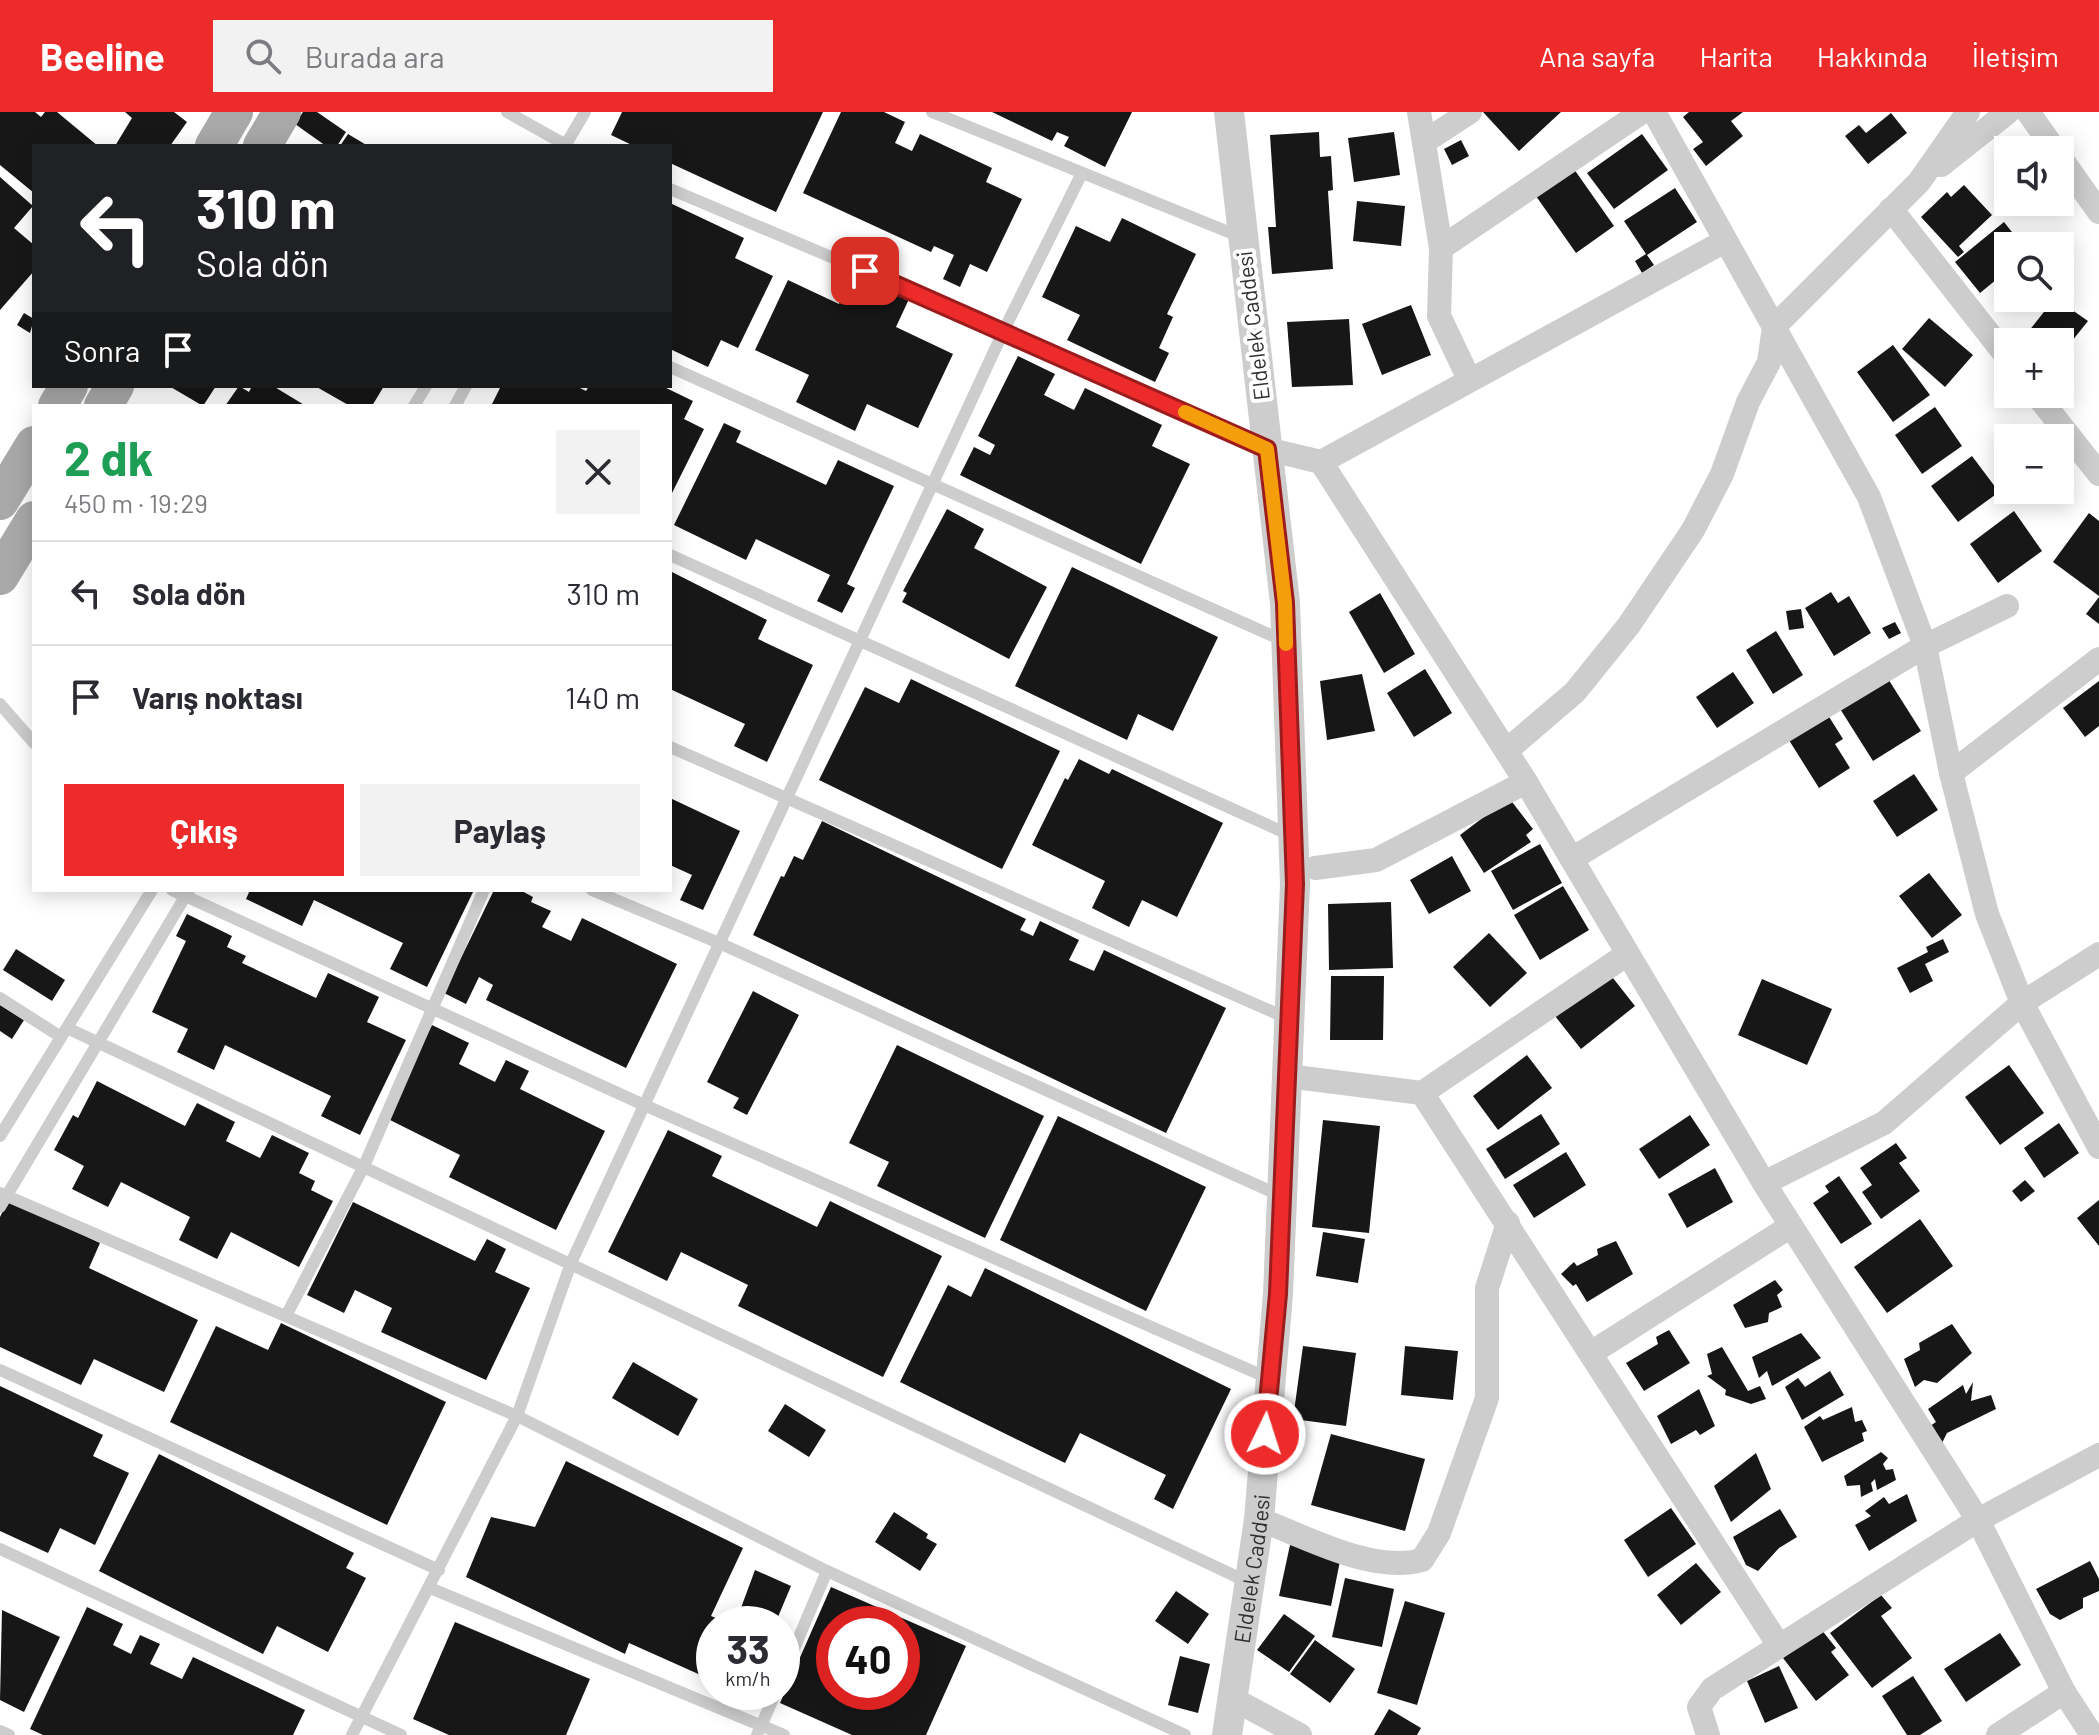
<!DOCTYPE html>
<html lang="tr">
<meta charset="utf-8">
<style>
body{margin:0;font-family:Barlow,sans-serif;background:#f2f2f3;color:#2b2b33;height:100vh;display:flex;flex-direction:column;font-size:30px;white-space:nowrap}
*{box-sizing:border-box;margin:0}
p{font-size:26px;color:#7c7c81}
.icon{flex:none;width:44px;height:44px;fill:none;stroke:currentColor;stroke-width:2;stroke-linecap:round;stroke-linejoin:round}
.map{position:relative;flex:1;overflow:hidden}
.panel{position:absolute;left:32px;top:292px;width:640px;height:488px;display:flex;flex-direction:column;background:#fff;border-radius:0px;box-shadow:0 4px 20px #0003}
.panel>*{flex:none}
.guide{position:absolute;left:32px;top:32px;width:640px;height:244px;border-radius:0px;box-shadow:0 4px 20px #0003;background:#202124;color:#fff;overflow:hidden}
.controls{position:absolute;left:1994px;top:24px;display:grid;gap:16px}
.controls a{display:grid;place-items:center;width:80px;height:80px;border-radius:0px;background:#fff;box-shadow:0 4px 20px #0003;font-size:40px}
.speed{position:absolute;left:696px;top:1494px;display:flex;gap:16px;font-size:40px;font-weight:700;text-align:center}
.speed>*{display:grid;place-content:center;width:104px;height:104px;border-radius:50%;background:#fff;box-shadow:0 4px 20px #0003;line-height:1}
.speed small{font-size:20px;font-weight:400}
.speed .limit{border:12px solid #d22;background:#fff;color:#111}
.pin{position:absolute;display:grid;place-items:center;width:68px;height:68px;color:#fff;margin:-34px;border-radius:16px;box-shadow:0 4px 12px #0006}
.me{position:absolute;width:88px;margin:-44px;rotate:4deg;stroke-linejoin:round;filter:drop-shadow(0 0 6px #0008)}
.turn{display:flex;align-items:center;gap:28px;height:168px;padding:0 32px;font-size:36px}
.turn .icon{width:104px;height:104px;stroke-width:2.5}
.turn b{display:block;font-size:56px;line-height:68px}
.then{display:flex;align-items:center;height:76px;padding:0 32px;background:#0003;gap:16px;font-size:30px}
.round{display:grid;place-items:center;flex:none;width:84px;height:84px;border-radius:0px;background:#f2f2f3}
.overview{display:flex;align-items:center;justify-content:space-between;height:136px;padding:0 32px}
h1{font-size:48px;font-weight:700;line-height:60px;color:#1e9e55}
.action{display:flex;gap:16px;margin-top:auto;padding:16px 32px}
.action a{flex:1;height:92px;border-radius:0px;background:#ee2b2b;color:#fff;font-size:32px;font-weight:700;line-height:92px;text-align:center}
.action a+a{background:#f2f2f3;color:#2b2b33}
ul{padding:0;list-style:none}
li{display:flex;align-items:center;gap:24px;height:104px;padding:0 32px;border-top:2px solid #e1e1e2}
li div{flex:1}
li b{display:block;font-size:30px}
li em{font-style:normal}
header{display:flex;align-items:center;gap:48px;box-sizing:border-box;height:112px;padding:0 40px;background:#ee2b2b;color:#fff}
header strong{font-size:38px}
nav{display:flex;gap:44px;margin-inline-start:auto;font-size:28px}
.search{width:560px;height:72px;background:#f2f2f3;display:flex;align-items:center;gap:20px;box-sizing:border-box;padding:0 28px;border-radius:0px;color:#7c7c81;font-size:30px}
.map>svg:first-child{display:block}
.building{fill:#171717;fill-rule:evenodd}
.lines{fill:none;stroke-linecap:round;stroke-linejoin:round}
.service{stroke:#cdcdcd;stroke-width:12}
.minor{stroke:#cdcdcd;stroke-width:24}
.tertiary{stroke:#cdcdcd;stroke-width:30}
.primary{stroke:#a8a8a8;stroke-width:38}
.route-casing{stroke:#9b1c1c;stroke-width:20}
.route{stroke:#ee2b2b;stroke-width:14}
.slow{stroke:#f59e0b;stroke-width:14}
.labels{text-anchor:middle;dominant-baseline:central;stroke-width:8;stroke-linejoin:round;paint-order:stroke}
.street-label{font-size:22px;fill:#303030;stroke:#fff}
</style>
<header>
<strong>Beeline</strong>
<div class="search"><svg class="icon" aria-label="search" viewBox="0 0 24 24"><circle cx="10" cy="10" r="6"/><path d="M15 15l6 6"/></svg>Burada ara</div>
<nav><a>Ana sayfa</a><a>Harita</a><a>Hakkında</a><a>İletişim</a></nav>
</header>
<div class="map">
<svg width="2099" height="1623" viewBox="0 0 2099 1623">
<rect width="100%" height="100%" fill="#fff"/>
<g class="building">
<polygon points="0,0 35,0 41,5 45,0 57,0 98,34 34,34 34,81 0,53"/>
<polygon points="125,0 174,0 187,10 170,34 115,34 132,6"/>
<polygon points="303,0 317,0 346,20 337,34 326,34 295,12"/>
<polygon points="622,0 823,0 776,100 670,51 670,34 634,34 611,23"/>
<polygon points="841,0 884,0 905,10 895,31 912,39 920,22 992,56 986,70 1022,87 987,160 970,152 960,175 943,167 954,143 934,134 931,140 803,81"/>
<polygon points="992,0 1132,0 1105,55 1064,34 1069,25 1057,20 1052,29"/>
<polygon points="1483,0 1561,0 1519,39"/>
<polygon points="1689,0 1743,0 1731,9 1743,24 1706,54 1693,37 1703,30 1683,5"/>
<polygon points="1891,1 1907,21 1868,52 1845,24 1859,13 1866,21"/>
<polygon points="1319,20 1320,45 1331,44 1333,78 1328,79 1333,157 1272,162 1268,115 1276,115 1270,23"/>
<polygon points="1394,20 1400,63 1354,70 1348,26"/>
<polygon points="348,22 368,34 340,34"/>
<polygon points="1642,22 1668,58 1614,97 1587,61"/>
<polygon points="1461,28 1469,44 1452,53 1444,37"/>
<polygon points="1569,50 1614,114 1576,141 1531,77"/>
<polygon points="0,65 33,94 14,116 34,133 34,159 0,198"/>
<polygon points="1964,73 1992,103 1959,134 1964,140 1958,145 1921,105 1947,80 1951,85"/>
<polygon points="1675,76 1697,110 1647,143 1654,153 1642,161 1635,149 1646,142 1624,109"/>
<polygon points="1357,89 1405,94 1401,134 1353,129"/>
<polygon points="670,91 744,126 735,146 773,164 738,236 721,228 708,255 670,237"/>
<polygon points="1122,106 1196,142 1167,202 1173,205 1159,236 1169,241 1155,270 1067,228 1080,203 1042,185 1076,114 1110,130"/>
<polygon points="2004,110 2023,134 2008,134 2008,158 1980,181 1955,150"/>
<polygon points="854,161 909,187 896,215 953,242 918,316 867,292 855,319 796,290 809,263 755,238 788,168 839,192"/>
<polygon points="2055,186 2088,209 2060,244 2060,230 2020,230"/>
<polygon points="1411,193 1431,243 1382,263 1362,212"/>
<polygon points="24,201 34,207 30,221 17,213"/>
<polygon points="1929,206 1973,243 1945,275 1902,237"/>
<polygon points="1349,207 1353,273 1292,275 1287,210"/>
<polygon points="1893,233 1930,283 1893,310 1857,260"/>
<polygon points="1018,244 1055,262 1044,283 1074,298 1085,276 1162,313 1152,334 1190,352 1141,452 960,363 974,335 990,343 995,333 978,324"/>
<polygon points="169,274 216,274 203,294"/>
<polygon points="239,274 249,280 252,274 273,274 306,294 225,294"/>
<polygon points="315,274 384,274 372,294 350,294"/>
<polygon points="501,274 576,274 586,279 589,274 662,274 693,289 684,307 704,317 670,385 670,294 491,294"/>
<polygon points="1935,295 1962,334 1922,362 1895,323"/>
<polygon points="724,311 741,319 736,330 826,373 838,348 894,374 847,472 855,476 842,501 817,489 830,463 756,427 746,448 674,413"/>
<polygon points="1972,344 1999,380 1958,410 1931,374"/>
<polygon points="947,397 984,417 974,436 1047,475 1009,547 902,490 907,481 903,479"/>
<polygon points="2014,399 2042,439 1998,471 1970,432"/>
<polygon points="2089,401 2099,409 2099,484 2053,450"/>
<polygon points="1072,455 1218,525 1173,619 1138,602 1127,628 1015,574"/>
<polygon points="670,459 767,508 758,527 813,553 767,650 734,634 745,612 670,577"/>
<polygon points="1831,480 1838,491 1849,484 1871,521 1834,544 1805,496"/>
<polygon points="1380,481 1415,542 1384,561 1349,500"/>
<polygon points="2099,485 2099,512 2086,502"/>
<polygon points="1801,497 1804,516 1789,518 1786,499"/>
<polygon points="1895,510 1901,521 1889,527 1882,516"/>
<polygon points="1776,519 1803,563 1773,582 1746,538"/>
<polygon points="1425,557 1452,601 1414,625 1387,581"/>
<polygon points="1733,560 1754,591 1717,616 1696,585"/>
<polygon points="1362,562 1375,619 1327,628 1320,569"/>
<polygon points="1885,562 1921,619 1873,649 1837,592"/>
<polygon points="911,567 1060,639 1002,757 819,668 865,575 899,591"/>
<polygon points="2099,569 2099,614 2085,625 2063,596"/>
<polygon points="1826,600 1843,627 1835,632 1850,656 1819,676 1787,625"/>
<polygon points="1079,647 1109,662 1112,657 1223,711 1177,805 1142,788 1129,815 1092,796 1105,769 1032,733 1065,666 1068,668"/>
<polygon points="1914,662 1938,698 1897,725 1873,689"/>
<polygon points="670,686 740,719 703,798 680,788 692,763 670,753"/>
<polygon points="1509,686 1533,717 1526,723 1531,730 1484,761 1460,723"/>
<polygon points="822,709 1026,807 1020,818 1033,824 1040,809 1079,828 1069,848 1094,859 1104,838 1226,896 1166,1021 753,823 781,764 784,765 794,744 803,748"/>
<polygon points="1540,732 1562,771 1513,798 1491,759"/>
<polygon points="1452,744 1471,779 1429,802 1410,768"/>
<polygon points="1929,761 1962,803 1932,826 1899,784"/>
<polygon points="1563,774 1589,818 1540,848 1514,803"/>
<polygon points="250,778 474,778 427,875 390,857 403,831 314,788 302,814 246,787"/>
<polygon points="494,778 520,778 533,785 531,790 551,799 542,815 571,829 582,806 677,852 626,956 486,888 493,873 479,865 466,892 444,881"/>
<polygon points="1391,790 1393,856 1329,858 1328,792"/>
<polygon points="187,802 232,824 227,835 246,844 242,851 316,886 328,861 379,885 367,910 406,928 360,1023 321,1004 331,984 225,933 214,958 177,940 188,917 152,900 186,829 176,824"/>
<polygon points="1489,821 1527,861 1490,895 1453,855"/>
<polygon points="1943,827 1949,840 1925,852 1933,869 1910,881 1897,856 1928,840 1926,835"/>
<polygon points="16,837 65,868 52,889 3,858"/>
<polygon points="1609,861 1635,894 1581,937 1555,904"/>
<polygon points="1331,864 1384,864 1383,928 1330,928"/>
<polygon points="1762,867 1832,897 1807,953 1738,923"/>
<polygon points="753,879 799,903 747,1003 733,996 739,986 707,970"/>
<polygon points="0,893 24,908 12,927 0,919"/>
<polygon points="432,913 469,931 459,952 495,970 506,948 529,959 520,977 605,1019 556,1118 449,1065 460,1043 386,1006"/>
<polygon points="897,933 1044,1004 985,1126 877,1074 889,1050 849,1031"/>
<polygon points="1527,943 1552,976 1498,1018 1473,984"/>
<polygon points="2009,953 2044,1001 2000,1033 1965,985"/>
<polygon points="97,969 185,1014 197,991 235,1010 226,1029 260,1046 272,1023 309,1041 299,1061 315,1069 311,1078 333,1089 299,1155 231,1120 217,1147 179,1128 190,1105 121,1070 108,1095 72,1077 84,1054 54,1038 73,1003 78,1006"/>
<polygon points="1541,1002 1560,1032 1505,1067 1486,1037"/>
<polygon points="1690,1003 1710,1033 1659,1067 1639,1037"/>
<polygon points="1058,1004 1206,1075 1146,1199 1000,1128"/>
<polygon points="1323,1008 1380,1014 1369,1121 1312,1115"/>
<polygon points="2059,1011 2079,1041 2044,1066 2024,1036"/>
<polygon points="668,1018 722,1044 712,1064 817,1115 830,1089 942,1144 883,1265 738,1194 748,1173 681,1140 667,1169 608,1140"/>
<polygon points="1896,1031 1907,1046 1899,1051 1920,1079 1881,1107 1862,1080 1872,1073 1860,1056"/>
<polygon points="1566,1040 1586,1073 1534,1106 1513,1073"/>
<polygon points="1715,1056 1733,1090 1687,1116 1668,1082"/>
<polygon points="1839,1064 1872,1112 1841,1132 1813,1091 1829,1080 1825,1074"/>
<polygon points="2025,1068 2035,1079 2021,1090 2012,1079"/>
<polygon points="8,1088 100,1131 89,1156 198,1208 164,1280 94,1247 81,1273 0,1235 0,1105"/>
<polygon points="2099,1088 2099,1134 2077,1106"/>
<polygon points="353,1090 475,1149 487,1127 506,1137 495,1160 530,1176 486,1268 381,1220 392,1196 355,1178 344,1201 307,1183"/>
<polygon points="1920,1107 1953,1154 1887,1201 1854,1155"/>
<polygon points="1323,1120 1365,1127 1358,1171 1316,1164"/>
<polygon points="1616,1129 1633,1162 1587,1190 1576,1172 1573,1174 1561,1162 1574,1150 1577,1154 1598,1143 1597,1137"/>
<polygon points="985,1156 1231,1277 1173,1397 1154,1387 1166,1363 1080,1321 1065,1351 900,1270 948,1173 971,1185"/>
<polygon points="1775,1168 1783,1178 1777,1183 1782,1195 1769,1201 1768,1210 1745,1216 1733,1193"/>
<polygon points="281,1211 446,1290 387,1413 170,1310 216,1214 268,1238"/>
<polygon points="1952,1212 1972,1241 1937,1271 1924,1268 1915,1275 1904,1247 1920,1238 1919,1231"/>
<polygon points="1669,1218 1690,1251 1644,1279 1626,1251 1658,1232 1656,1225"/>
<polygon points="1801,1221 1821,1246 1772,1274 1767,1259 1759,1266 1752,1245"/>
<polygon points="1303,1234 1356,1241 1346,1314 1293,1307"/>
<polygon points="1405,1234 1458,1239 1453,1288 1401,1283"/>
<polygon points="1722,1235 1748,1279 1760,1274 1766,1287 1751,1292 1725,1283 1726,1278 1707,1264 1712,1262 1707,1242"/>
<polygon points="633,1250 698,1287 678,1324 612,1286"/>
<polygon points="1830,1259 1844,1283 1802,1308 1785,1275 1798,1266 1805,1275"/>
<polygon points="1973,1270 1971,1289 1991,1283 1996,1297 1947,1321 1942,1331 1930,1314 1936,1310 1928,1297 1963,1273 1966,1282"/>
<polygon points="0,1274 103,1323 93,1344 129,1361 95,1433 60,1416 48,1441 0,1419"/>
<polygon points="1699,1277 1715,1314 1700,1323 1696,1318 1671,1332 1657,1304"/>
<polygon points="785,1292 826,1318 809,1345 768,1319"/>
<polygon points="1852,1295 1855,1310 1862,1308 1867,1319 1862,1321 1864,1329 1822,1350 1804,1315 1820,1304 1823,1308"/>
<polygon points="1331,1322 1425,1347 1405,1419 1311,1393"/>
<polygon points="1881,1340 1888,1346 1883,1352 1886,1358 1893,1357 1896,1368 1877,1378 1875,1367 1871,1371 1873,1379 1861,1385 1860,1373 1847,1374 1844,1364"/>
<polygon points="1756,1341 1771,1377 1731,1410 1714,1374"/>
<polygon points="159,1342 354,1441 346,1456 366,1466 328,1540 277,1514 263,1542 99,1459"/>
<polygon points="566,1349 743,1436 711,1504 731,1512 714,1512 714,1569 629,1531 625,1542 466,1465 491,1405 535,1415"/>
<polygon points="1907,1382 1917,1409 1869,1439 1855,1413 1871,1404 1865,1399 1884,1385 1889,1392"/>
<polygon points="1671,1396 1696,1432 1648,1465 1624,1428"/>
<polygon points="1780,1397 1797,1425 1779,1436 1758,1459 1746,1453 1733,1425"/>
<polygon points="894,1400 928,1422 926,1426 937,1432 920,1459 875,1430"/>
<polygon points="1290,1433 1341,1444 1331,1494 1279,1484"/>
<polygon points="2090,1449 2099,1467 2099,1479 2083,1486 2083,1496 2060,1508 2050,1502 2036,1477"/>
<polygon points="1696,1451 1721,1480 1681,1513 1657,1483"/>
<polygon points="755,1458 791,1474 775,1512 735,1512"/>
<polygon points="1345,1466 1394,1477 1382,1535 1332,1525"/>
<path d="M831,1475l135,59 -40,89h-74l-72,-32zM834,1512h68v68h-68z"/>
<polygon points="1176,1479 1209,1502 1188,1532 1155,1509"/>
<polygon points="1881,1483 1892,1496 1881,1504 1912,1546 1872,1576 1830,1521"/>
<polygon points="1405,1489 1445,1501 1417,1593 1377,1581"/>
<polygon points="87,1495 123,1512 113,1533 131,1542 140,1523 160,1532 150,1552 182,1567 193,1545 305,1598 293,1623 43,1623 30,1617"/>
<polygon points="2,1498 60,1525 24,1600 0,1588"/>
<polygon points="1284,1502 1315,1524 1289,1560 1257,1538"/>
<polygon points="455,1510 590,1567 566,1623 449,1623 413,1607"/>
<polygon points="1821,1517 1836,1536 1831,1540 1849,1563 1816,1589 1783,1546"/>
<polygon points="2000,1521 2021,1553 1966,1590 1944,1557"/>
<polygon points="1315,1528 1355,1557 1330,1591 1290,1562"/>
<polygon points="1180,1544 1210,1552 1198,1601 1168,1593"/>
<polygon points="1779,1554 1798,1596 1765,1611 1747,1569"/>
<polygon points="1913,1564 1942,1609 1920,1623 1907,1623 1882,1584"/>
<polygon points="1389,1597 1421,1616 1417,1623 1374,1623"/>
</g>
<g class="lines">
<g class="service">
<polyline points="507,0 568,34"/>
<polyline points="932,0 1241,125"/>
<polyline points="565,34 585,0"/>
<polyline points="670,77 1004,218 1264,336"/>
<polyline points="670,255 1284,529"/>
<polyline points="414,294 426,274"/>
<polyline points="455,294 466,274"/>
<polyline points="670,443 1290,723"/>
<polyline points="0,592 34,631"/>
<polyline points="670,635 1289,907"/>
<polyline points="172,778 644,993 1268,1266"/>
<polyline points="592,778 719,831 1279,1083"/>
<polyline points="0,886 61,925"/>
<polyline points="67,916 1248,1470"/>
<polyline points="0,1024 152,778"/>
<polyline points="0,1081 517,1304 827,1459"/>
<polyline points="0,1095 189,778"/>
<polyline points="286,1204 364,1054 484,778"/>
<polyline points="0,1258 439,1458"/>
<polyline points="0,1437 401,1623"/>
<polyline points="430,1476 784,1623"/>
<polyline points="782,1565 827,1459 1185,1623"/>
<polyline points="0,1619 9,1623"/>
<polyline points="352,1623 517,1304 571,1151 1004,218 1082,61"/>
<polyline points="757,1623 776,1580"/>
</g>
<g class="minor">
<polyline points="1419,0 1441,136 1439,204 1469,267"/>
<polyline points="1654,0 1869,385 1925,534 1951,661 1987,802 2022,891 2099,1035"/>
<polyline points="2028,0 2055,38"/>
<polyline points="1424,30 1470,0"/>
<polyline points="2060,45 2099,100"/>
<polyline points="1941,53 2008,0"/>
<polyline points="1891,97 2008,246"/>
<polyline points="1441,136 1642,0"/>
<polyline points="2036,282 2099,362"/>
<polyline points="1267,337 1321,350 1526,670 1764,1071 1978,1408 2064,1580 2092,1623"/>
<polyline points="1321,350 1725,129"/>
<polyline points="1506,639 1575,580 1629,513 1693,418 1722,362 1748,290 1769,250 1774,215 1919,70 1968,0"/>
<polyline points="1951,661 2099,547"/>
<polyline points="1573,746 1925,534 2007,494"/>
<polyline points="1315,756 1376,748 1526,670"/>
<polyline points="1287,964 1422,981 1626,843"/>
<polyline points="1422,981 1778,1532"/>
<polyline points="1764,1071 1884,1011 2022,891 2099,842"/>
<polyline points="1591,1241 1791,1114"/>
<path d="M1259,1407c47,18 114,55 163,41l17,-27 48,-135v-110l21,-65"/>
<polyline points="1233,1587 1300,1623"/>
<polyline points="1708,1623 1699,1595 1712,1577 1978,1408 2099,1343"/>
<polyline points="1998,1623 2064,1580"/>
</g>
<path class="tertiary" id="s1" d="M1227,1623l32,-216 19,-225 17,-410 -10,-281 -56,-491"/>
<g class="primary">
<polyline points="214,34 234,0"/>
<polyline points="262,34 282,0"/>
<polyline points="57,294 69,274"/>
<polyline points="103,294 115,274"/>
<polyline points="0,389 34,333"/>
<polyline points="0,464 34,408"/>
</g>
</g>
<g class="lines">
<g class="route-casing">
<polyline id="route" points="865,159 1267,337 1285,491 1295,772 1278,1182 1265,1322"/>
</g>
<use href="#route" class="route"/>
<polyline class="slow" points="1185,300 1267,337 1285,491 1286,532"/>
</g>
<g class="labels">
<g class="street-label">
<text transform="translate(1252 214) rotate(-97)">Eldelek Caddesi</text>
<text stroke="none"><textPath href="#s1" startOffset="168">Eldelek Caddesi</textPath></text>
</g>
</g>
</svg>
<div class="controls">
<a><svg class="icon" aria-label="sound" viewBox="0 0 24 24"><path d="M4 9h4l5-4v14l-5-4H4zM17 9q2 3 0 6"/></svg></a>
<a><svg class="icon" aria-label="search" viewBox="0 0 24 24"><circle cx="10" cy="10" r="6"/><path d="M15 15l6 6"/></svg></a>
<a>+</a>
<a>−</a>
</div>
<div class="speed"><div>33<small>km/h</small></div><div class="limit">40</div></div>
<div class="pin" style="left:865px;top:159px;background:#d93025"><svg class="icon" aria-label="arrive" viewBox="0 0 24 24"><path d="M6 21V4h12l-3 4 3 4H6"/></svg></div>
<svg class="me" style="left:1265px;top:1322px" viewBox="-20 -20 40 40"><circle r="17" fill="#ee2b2b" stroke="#fff" stroke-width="3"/><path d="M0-11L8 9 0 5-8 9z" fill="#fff"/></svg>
<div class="guide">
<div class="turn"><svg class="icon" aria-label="left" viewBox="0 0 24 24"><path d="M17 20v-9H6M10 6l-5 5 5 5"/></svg><div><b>310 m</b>Sola dön</div></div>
<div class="then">Sonra<svg class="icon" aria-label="arrive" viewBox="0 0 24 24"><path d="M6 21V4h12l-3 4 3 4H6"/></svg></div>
</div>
<section class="panel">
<div class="overview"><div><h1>2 dk</h1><p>450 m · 19:29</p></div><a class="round"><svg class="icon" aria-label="close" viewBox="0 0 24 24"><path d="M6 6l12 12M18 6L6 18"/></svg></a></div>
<ul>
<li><svg class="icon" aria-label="left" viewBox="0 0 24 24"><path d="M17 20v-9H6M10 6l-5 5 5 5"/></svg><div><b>Sola dön</b></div><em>310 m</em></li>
<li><svg class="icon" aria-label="arrive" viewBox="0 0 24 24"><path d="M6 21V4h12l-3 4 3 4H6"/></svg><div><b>Varış noktası</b></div><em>140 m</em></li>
</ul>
<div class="action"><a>Çıkış</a><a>Paylaş</a></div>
</section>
</div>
